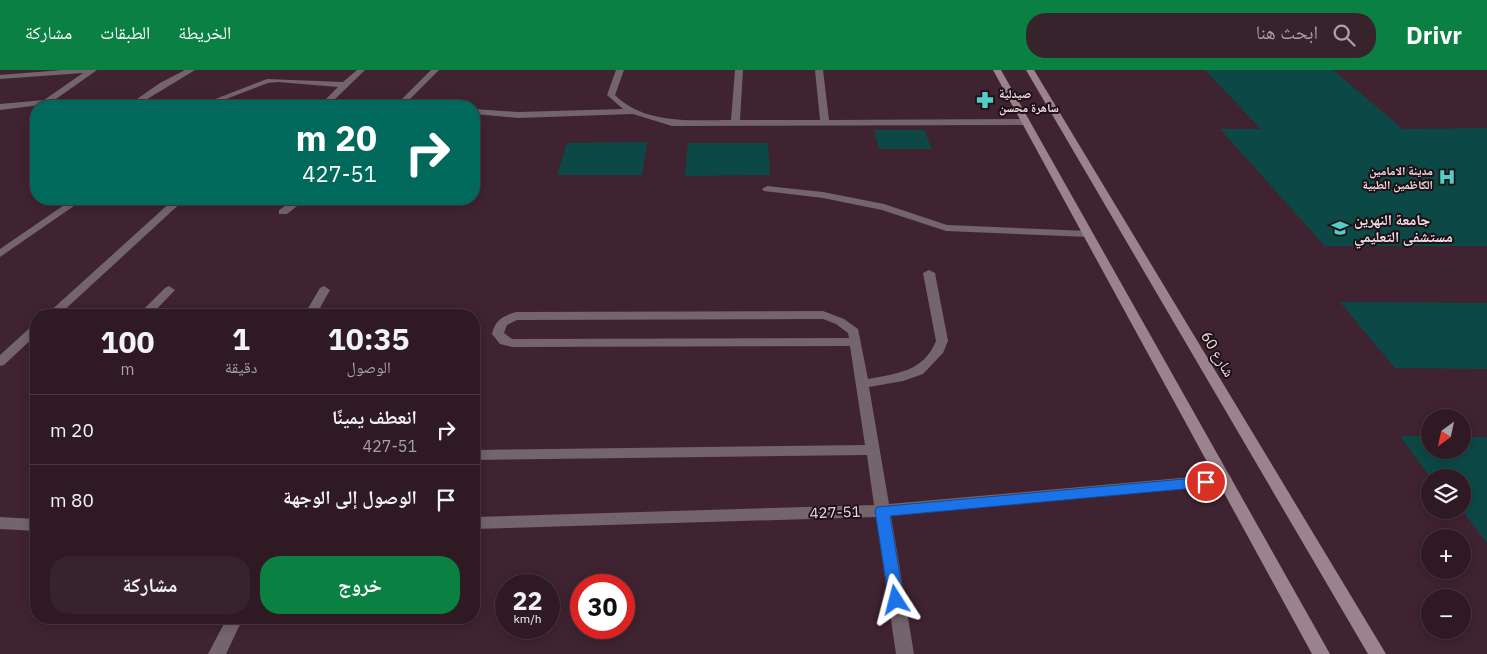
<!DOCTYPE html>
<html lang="ar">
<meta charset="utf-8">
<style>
body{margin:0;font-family:"IBM Plex Sans","Noto Naskh Arabic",sans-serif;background:#37232c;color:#f1f3f6;direction:rtl;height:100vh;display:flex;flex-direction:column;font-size:19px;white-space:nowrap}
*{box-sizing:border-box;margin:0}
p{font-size:16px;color:#a7a1a6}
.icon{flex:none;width:28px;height:28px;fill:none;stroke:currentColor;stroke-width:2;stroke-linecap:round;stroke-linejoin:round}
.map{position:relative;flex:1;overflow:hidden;direction:ltr}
.sheet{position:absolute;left:30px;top:239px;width:450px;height:315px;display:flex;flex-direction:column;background:#2f1a24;border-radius:20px;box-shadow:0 2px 12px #0003,0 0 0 1px #4a3841;direction:rtl}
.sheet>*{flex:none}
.banner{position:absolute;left:30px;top:30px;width:450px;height:105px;border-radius:20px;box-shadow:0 2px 12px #0003,0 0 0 1px #4a3841;direction:rtl;background:#00695c;color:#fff;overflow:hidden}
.needle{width:32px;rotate:213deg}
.buttons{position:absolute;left:1421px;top:339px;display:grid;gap:10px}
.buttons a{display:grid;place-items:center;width:50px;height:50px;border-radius:50%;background:#2f1a24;box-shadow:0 2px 12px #0003,0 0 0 1px #4a3841;font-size:25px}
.speed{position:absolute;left:495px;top:504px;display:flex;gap:10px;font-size:25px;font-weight:700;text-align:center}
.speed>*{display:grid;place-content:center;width:65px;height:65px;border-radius:50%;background:#2f1a24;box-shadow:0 2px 12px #0003,0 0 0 1px #4a3841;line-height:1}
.speed small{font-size:12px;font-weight:400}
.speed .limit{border:8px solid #d22;background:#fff;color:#111}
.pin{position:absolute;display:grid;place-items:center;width:42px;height:42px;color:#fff;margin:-21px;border:2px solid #fff;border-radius:50%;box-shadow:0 1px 5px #0007}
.me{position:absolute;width:55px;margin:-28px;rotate:351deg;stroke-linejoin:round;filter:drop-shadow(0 0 4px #0008)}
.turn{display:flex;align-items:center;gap:18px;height:105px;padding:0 20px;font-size:22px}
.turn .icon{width:65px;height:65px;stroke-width:2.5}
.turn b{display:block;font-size:35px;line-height:42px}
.eta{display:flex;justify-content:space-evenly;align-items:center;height:85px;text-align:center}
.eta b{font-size:30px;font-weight:700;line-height:35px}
.button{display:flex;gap:10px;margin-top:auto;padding:10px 20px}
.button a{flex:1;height:58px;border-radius:20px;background:#0b8043;color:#fff;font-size:20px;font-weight:700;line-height:58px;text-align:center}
.button a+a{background:#37232c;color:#f1f3f6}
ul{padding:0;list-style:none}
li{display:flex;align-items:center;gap:15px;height:70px;padding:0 20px;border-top:1px solid #4a3841}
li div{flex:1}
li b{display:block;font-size:19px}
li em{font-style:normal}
header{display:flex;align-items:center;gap:30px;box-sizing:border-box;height:70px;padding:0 25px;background:#0b8043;color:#fff}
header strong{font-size:24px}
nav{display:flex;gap:28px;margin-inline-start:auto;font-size:18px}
.search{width:350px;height:45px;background:#37232c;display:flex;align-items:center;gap:12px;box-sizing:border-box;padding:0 18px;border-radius:20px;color:#a7a1a6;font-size:19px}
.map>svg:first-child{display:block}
.building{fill:#0c4946}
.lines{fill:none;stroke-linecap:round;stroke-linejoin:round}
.street{fill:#74646b;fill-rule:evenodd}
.secondary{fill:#9b838d;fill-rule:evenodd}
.route{fill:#1a73e8;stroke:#114b97}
.labels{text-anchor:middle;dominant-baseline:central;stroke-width:4;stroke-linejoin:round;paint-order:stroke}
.far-poi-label{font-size:12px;font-weight:bold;fill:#f0dce4;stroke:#1e1116;text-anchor:start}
.poi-label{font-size:15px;font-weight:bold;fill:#f0dce4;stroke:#1e1116;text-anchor:start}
.street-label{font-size:15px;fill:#f0dce4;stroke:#1e1116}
</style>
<header>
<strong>Drivr</strong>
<div class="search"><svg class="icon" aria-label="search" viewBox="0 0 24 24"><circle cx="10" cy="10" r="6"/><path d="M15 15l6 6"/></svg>ابحث هنا</div>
<nav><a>الخريطة</a><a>الطبقات</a><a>مشاركة</a></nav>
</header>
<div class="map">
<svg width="1487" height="584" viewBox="0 0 1487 584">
<rect width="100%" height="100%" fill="#3f2330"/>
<g class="building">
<polygon points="1205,0 1333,0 1403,59 1487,58 1487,176 1325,176 1220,59 1261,59"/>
<polygon points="874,60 924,60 932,79 879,79"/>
<polygon points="647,72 642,105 557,105 567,73"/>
<polygon points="688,73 768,73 770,105 685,106"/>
<polygon points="1340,232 1487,233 1487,299 1395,298"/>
<polygon points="1400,366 1430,366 1430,380 1462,380 1462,367 1487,367 1487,473 1462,440 1462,408 1431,408"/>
</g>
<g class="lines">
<g class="street">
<polygon points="62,0 97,0 49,34 0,40 0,34 44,30 83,3 0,9 0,5"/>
<polygon points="185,0 195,0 136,36 127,36 160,13"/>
<polygon points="357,0 365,0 328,36 319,36 338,17 278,12 268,13 208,36 197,36 267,9 343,12"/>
<polygon points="431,0 439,0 403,36 395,36"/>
<path d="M616,0h8l-9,25c30,30 78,25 116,25l4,-50h8l-3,50h80l-5,-50h8l6,50 197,-1 4,3 -4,3 -354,1 -39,-12 -115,4 -44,-4v-5l44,3 105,-3 -16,-14z"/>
<polygon points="767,116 823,122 884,134 947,155 1088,161 1093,164 1088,167 946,161 882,140 823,128 764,121 762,119"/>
<polygon points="73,129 84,129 0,187 0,179"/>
<polygon points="174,129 185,129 59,245 46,245"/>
<polygon points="295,129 306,129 287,144 279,144 279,140"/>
<path d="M929,200l6,3 13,68 -5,12 -20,21 -20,7 -34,6 20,117 336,-30 5,2 2,4 -2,4 -339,32 23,138h-18l-20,-137 -402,12v-12l400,-12 -7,-50 -393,5v-10l391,-5 -15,-99 -338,1 -12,-3 -8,-10c3,-14 11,-18 24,-22l307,-1 21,8 14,10 10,50c30,-6 55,-7 68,-38l-13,-68zM823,249l13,5 12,9 1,5 -337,1 -8,-6 3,-8 10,-5z"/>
<polygon points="169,216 175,220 151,245 138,245 165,218"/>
<polygon points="324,216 330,220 316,245 304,245 320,218"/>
<polygon points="36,255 36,265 4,295 0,296 0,285 32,256"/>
<polygon points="0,447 36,449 36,461 0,459"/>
<polygon points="227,548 243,548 226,584 208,584"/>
</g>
<g class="secondary">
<polygon points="993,0 1001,0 1330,584 1312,584"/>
<polygon points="1026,0 1034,0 1386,584 1368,584"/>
</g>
</g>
<polygon class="route" points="1206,407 1213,412 1206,417 890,446 904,530 901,535 896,537 891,535 889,530 875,441 877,437"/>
<defs>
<g id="pharmacy-bare" transform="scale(1.35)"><path d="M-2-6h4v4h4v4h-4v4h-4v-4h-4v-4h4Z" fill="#54cdc7" stroke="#1e1116" stroke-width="2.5" paint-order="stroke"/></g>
<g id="hospital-bare" transform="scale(1.35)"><path d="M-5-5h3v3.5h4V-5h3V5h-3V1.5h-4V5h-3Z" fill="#54cdc7" stroke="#1e1116" stroke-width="2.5" paint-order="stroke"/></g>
<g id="university-bare" transform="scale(1.35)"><path d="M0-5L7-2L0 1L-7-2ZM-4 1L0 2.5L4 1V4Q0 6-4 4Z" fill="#54cdc7" stroke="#1e1116" stroke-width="2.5" paint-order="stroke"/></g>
</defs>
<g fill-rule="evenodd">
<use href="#pharmacy-bare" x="985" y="30"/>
<use href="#hospital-bare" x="1447" y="107"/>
<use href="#university-bare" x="1340" y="158"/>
</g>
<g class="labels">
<g class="far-poi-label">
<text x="999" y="23">صيدلية<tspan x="999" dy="14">ساهرة محسن</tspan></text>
<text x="1433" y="100" text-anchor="end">مدينة الامامين<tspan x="1433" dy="14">الكاظمين الطبية</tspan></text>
</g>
<g class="poi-label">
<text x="1354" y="149">جامعة النهرين<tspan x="1354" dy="17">مستشفى التعليمي</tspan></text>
</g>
<g class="street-label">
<text transform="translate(1218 284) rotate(59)">شارع 60</text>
<text transform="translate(835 442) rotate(-2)">427-51</text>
</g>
</g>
</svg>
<div class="buttons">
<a><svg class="needle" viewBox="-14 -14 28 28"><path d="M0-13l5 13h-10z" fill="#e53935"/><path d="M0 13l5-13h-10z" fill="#a7a1a6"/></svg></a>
<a><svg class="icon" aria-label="layers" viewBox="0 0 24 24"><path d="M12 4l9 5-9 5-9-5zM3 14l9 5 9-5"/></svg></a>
<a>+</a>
<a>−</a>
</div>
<div class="speed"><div>22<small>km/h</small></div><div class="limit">30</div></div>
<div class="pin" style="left:1206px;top:412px;background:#d93025"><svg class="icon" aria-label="arrive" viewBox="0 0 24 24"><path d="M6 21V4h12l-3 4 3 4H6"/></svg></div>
<svg class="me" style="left:896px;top:530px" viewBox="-20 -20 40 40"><path d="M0-17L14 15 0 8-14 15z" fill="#1a73e8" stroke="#fff" stroke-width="4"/></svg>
<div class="banner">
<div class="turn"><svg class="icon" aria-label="right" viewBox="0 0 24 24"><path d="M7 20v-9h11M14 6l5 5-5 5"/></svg><div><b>20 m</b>427-51</div></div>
</div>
<section class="sheet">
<div class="eta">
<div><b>10:35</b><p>الوصول</p></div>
<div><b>1</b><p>دقيقة</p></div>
<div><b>100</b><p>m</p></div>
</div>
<ul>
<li><svg class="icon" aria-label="right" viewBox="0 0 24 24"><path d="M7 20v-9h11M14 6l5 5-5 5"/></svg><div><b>انعطف يمينًا</b><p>427-51</p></div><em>20 m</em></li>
<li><svg class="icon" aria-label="arrive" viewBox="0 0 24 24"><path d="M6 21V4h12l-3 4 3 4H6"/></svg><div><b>الوصول إلى الوجهة</b></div><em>80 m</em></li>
</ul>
<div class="button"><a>خروج</a><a>مشاركة</a></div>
</section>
</div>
